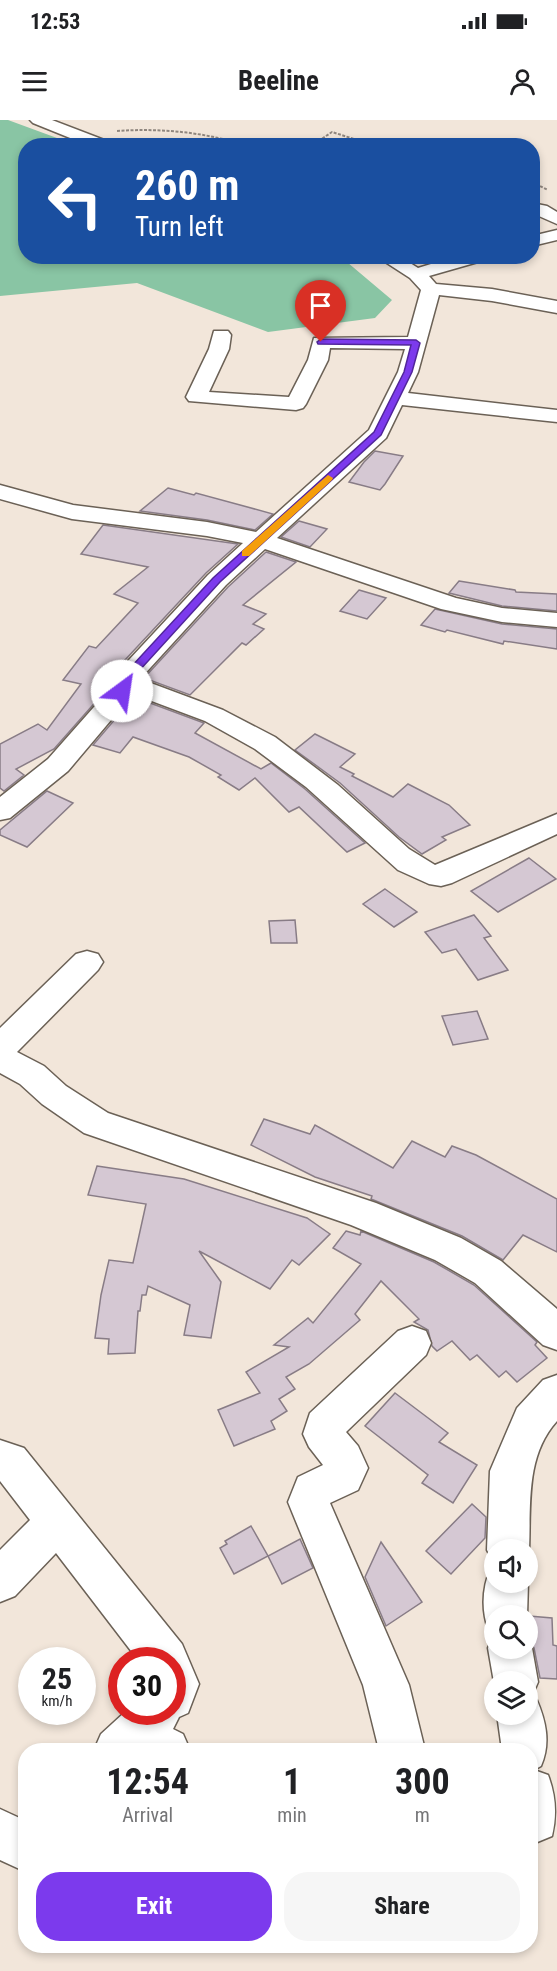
<!DOCTYPE html>
<style>
body{margin:0;font-family:"Roboto Condensed",sans-serif;background:#f6f6f6;color:#202124;height:100vh;display:flex;flex-direction:column;font-size:22px;white-space:nowrap}
*{box-sizing:border-box;margin:0}
p{font-size:20px;color:#757577}
.icon{flex:none;width:33px;height:33px;fill:none;stroke:currentColor;stroke-width:2;stroke-linecap:round;stroke-linejoin:round}
.map{position:relative;flex:1;overflow:hidden}
.sheet{position:absolute;left:18px;top:1623px;width:520px;height:210px;display:flex;flex-direction:column;background:#fff;border-radius:24px;box-shadow:0 3px 9px #0003}
.sheet>*{flex:none}
.top-card{position:absolute;left:18px;top:18px;width:522px;height:126px;border-radius:24px;box-shadow:0 3px 9px #0003;background:#1a4fa0;color:#fff;overflow:hidden}
.buttons{position:absolute;left:484px;top:1419px;display:grid;gap:12px}
.buttons a{display:grid;place-items:center;width:54px;height:54px;border-radius:50%;background:#fff;box-shadow:0 3px 9px #0003;font-size:30px}
.speed{position:absolute;left:18px;top:1527px;display:flex;gap:12px;font-size:30px;font-weight:700;text-align:center}
.speed>*{display:grid;place-content:center;width:78px;height:78px;border-radius:50%;background:#fff;box-shadow:0 3px 9px #0003;line-height:1}
.speed small{font-size:15px;font-weight:400}
.speed .limit{border:9px solid #d22;background:#fff;color:#111}
.pin{position:absolute;display:grid;place-items:center;width:51px;height:51px;color:#fff;margin:-62px -26px;border-radius:50% 50% 50% 0;rotate:-45deg;box-shadow:0 0 6px #0007}
.pin .icon{rotate:45deg}
.me{position:absolute;width:66px;margin:-33px;rotate:31deg;stroke-linejoin:round;filter:drop-shadow(0 0 4px #0008)}
.turn{display:flex;align-items:center;gap:21px;height:126px;padding:0 18px;font-size:27px}
.turn .icon{width:78px;height:78px;stroke-width:2.5}
.turn b{display:block;font-size:42px;line-height:51px}
.eta{display:flex;justify-content:space-evenly;align-items:center;height:102px;text-align:center}
.eta b{font-size:36px;font-weight:700;line-height:42px}
.action{display:flex;gap:12px;margin-top:auto;padding:12px 18px}
.action a{flex:1;height:69px;border-radius:24px;background:#7c3aed;color:#fff;font-size:24px;font-weight:700;line-height:69px;text-align:center}
.action a+a{background:#f6f6f6;color:#202124}
.status{display:flex;justify-content:space-between;align-items:center;height:42px;padding:0 30px;background:#fff;direction:ltr}
.status svg{height:16px;fill:currentColor}
header{display:flex;justify-content:space-between;align-items:center;height:78px;padding:0 18px;background:#fff;font-size:27px;font-weight:700}
.map>svg:first-child{display:block}
.green{fill:#89c5a4}
.building{fill:#d5c8d3;stroke:#887c86;stroke-width:1.5}
.lines{fill:none;stroke-linecap:round;stroke-linejoin:round}
.minor-casing{stroke:#6b6156;stroke-width:3}
.path{stroke:#90877f;stroke-width:2;stroke-dasharray:3 1.5;stroke-linecap:butt}
.minor{fill:#fff;fill-rule:evenodd}
.route{fill:#7c3aed;stroke:#51269a;stroke-width:1.5}
.slow{fill:#f59e0b}
</style>
<div class="status"><b>12:53</b><svg viewBox="0 0 49 12"><path d="M0 12V9h3v3zM5 12V6h3v6zM10 12V3h3v9zM15 12V0h3v12zM26 1h20v11H26zM47 4h2v5h-2z"/></svg></div>
<header><svg class="icon" aria-label="menu" viewBox="0 0 24 24"><path d="M4 6h16M4 12h16M4 18h16"/></svg>Beeline<svg class="icon" aria-label="person" viewBox="0 0 24 24"><circle cx="12" cy="8" r="4"/><path d="M4 21q1-7 8-7t8 7"/></svg></header>
<div class="map">
<svg width="557" height="1851" viewBox="0 0 557 1851">
<rect width="100%" height="100%" fill="#f2e6da"/>
<polygon class="green" points="0,0 8,0 76,25 26,26 26,136 341,137 392,180 375,198 268,212 137,163 0,176"/>
<g class="building">
<polygon points="375,331 403,336 385,364 380,370 349,362 364,342"/>
<polygon points="168,368 194,375 196,373 273,394 255,410 207,400 140,391"/>
<polygon points="299,401 327,409 310,427 281,417"/>
<polygon points="103,405 238,424 206,453 112,554 107,569 54,629 16,649 24,655 4,671 0,668 0,624 38,604 47,610 81,564 63,560 89,526 96,528 138,483 114,474 148,447 81,434"/>
<polygon points="266,432 296,442 243,485 266,494 253,504 264,509 246,525 242,523 190,575 144,558 228,467"/>
<polygon points="459,461 515,470 516,472 557,474 557,491 502,486 449,473"/>
<polygon points="359,470 386,478 367,499 340,491"/>
<polygon points="435,489 502,504 557,509 557,529 504,521 503,524 447,510 445,512 421,505"/>
<polygon points="134,577 204,603 195,613 261,649 271,643 305,669 365,723 347,732 299,687 289,692 255,658 239,670 218,657 221,655 189,637 133,617 120,633 93,625"/>
<polygon points="315,614 355,634 340,647 354,654 352,656 393,677 408,664 449,685 470,705 442,717 446,720 422,734 399,717 340,663 295,630"/>
<polygon points="47,671 73,683 27,727 0,715 0,710"/>
<polygon points="529,738 556,759 498,792 471,771"/>
<polygon points="385,769 417,792 394,807 363,784"/>
<polygon points="474,795 491,816 484,818 508,850 478,860 456,829 442,833 425,812"/>
<polygon points="295,800 297,823 271,823 269,801"/>
<polygon points="477,891 488,919 453,925 442,896"/>
<polygon points="264,999 310,1014 315,1005 393,1048 412,1021 445,1037 452,1026 476,1035 557,1079 557,1132 523,1115 503,1140 462,1116 371,1079 372,1076 315,1057 251,1025"/>
<polygon points="97,1046 184,1059 307,1098 330,1114 299,1145 292,1140 270,1169 199,1131 221,1162 211,1218 184,1215 190,1185 148,1166 146,1175 142,1175 140,1191 138,1191 135,1233 108,1234 109,1219 95,1218 101,1175 109,1140 133,1143 146,1084 88,1075"/>
<polygon points="346,1111 360,1115 361,1111 434,1142 474,1165 537,1222 535,1225 547,1238 517,1262 506,1251 499,1257 477,1235 470,1240 452,1221 437,1231 432,1226 428,1210 414,1202 419,1199 381,1161 355,1194 360,1200 309,1244 286,1257 295,1269 279,1279 287,1291 271,1301 275,1309 234,1326 218,1290 260,1273 246,1252 289,1227 274,1225 308,1198 313,1203 361,1144 333,1128"/>
<polygon points="395,1273 448,1313 439,1322 477,1345 453,1383 422,1363 428,1355 365,1306"/>
<polygon points="472,1384 486,1397 485,1418 451,1454 426,1431"/>
<polygon points="251,1406 268,1436 234,1454 220,1428 227,1424 225,1421"/>
<polygon points="300,1419 313,1448 282,1464 268,1436"/>
<polygon points="381,1422 422,1482 386,1506 365,1457"/>
<polygon points="529,1496 552,1498 553,1525 557,1526 557,1559 540,1558 534,1528 528,1516"/>
</g>
<g class="lines">
<g class="minor-casing">
<g id="minor">
<polygon points="30,0 52,0 112,23 114,26 90,26 33,3"/>
<polygon points="532,83 547,86 557,92 557,104 532,93"/>
<polygon points="557,110 557,120 532,126 532,116"/>
<polygon points="376,136 399,136 418,148 457,136 488,136 485,140 429,156 436,164 492,169 557,181 557,193 492,181 439,175 418,252 408,273 557,290 557,302 402,285 386,318 277,418 456,478 502,488 557,493 557,507 502,502 441,489 265,429 226,465 140,559 223,590 275,617 338,665 409,729 435,745 557,694 557,714 452,763 441,766 429,764 398,750 306,667 255,629 205,601 133,574 68,651 10,698 0,700 0,677 48,639 109,570 114,556 208,455 243,423 207,416 72,399 0,379 0,365 73,385 207,402 256,412 369,310 398,252 405,229 330,228 328,240 306,284 303,288 296,290 189,281 186,277 209,229 214,211 228,211 231,215 229,229 209,272 289,277 308,240 314,218 408,217 421,170 410,158"/>
<polygon points="87,831 98,834 103,842 98,850 17,932 44,946 66,966 108,993 376,1083 461,1118 501,1141 557,1189 557,1230 543,1225 475,1163 435,1140 351,1105 84,1013 42,984 20,964 0,953 0,908 76,834"/>
<polygon points="412,1206 426,1211 431,1223 426,1235 346,1312 358,1326 368,1348 358,1370 330,1383 409,1565 425,1630 379,1630 363,1565 288,1382 298,1357 323,1345 309,1327 303,1314 310,1293 398,1211"/>
<path d="M557,1255v46c-32,35 -26,85 -28,129l-1,3v-3h-33v32h33l-1,34h-32v32h33v-10l4,10 6,34 -6,14 4,2c10,23 15,45 5,68l-7,4 14,5c8,21 9,40 4,61l-17,7 -4,-2v-91h-29l-5,-36h31v-32h-33v6l-7,-40 6,-15 -5,-1c-8,-22 -7,-44 2,-65l4,-2 -8,-15 3,-79 27,-63 26,-28z"/>
<polygon points="0,1320 24,1328 182,1524 199,1564 188,1593 179,1597 173,1609 183,1614 190,1630 94,1630 101,1614 125,1592 172,1592 172,1540 138,1540 56,1433 15,1476 0,1482 0,1430 30,1400 0,1361"/>
<polygon points="0,1689 26,1701 26,1752 0,1740"/>
</g>
</g>
<g class="path">
<path d="M117,11c44,-3 88,1 130,15"/>
<polyline points="311,26 332,12 376,26"/>
<polyline points="532,62 548,70"/>
</g>
<use href="#minor" class="minor"/>
</g>
<polygon class="route" points="321,219 416,220 420,223 412,252 381,315 220,462 128,563 126,573 119,573 119,560 213,458 374,312 404,252 411,225 318,224 317,222"/>
<polygon class="slow" points="328,355 333,358 332,360 249,436 242,436 242,431"/>
</svg>
<div class="buttons">
<a><svg class="icon" aria-label="sound" viewBox="0 0 24 24"><path d="M4 9h4l5-4v14l-5-4H4zM17 9q2 3 0 6"/></svg></a>
<a><svg class="icon" aria-label="search" viewBox="0 0 24 24"><circle cx="10" cy="10" r="6"/><path d="M15 15l6 6"/></svg></a>
<a><svg class="icon" aria-label="layers" viewBox="0 0 24 24"><path d="M12 4l9 5-9 5-9-5zM3 14l9 5 9-5"/></svg></a>
</div>
<div class="speed"><div>25<small>km/h</small></div><div class="limit">30</div></div>
<div class="pin" style="left:321px;top:222px;background:#d93025"><svg class="icon" aria-label="arrive" viewBox="0 0 24 24"><path d="M6 21V4h12l-3 4 3 4H6"/></svg></div>
<svg class="me" style="left:122px;top:571px" viewBox="-20 -20 40 40"><circle r="19" fill="#fff"/><path d="M0-13L10 11 0 6-10 11z" fill="#7c3aed"/></svg>
<div class="top-card">
<div class="turn"><svg class="icon" aria-label="left" viewBox="0 0 24 24"><path d="M17 20v-9H6M10 6l-5 5 5 5"/></svg><div><b>260 m</b>Turn left</div></div>
</div>
<section class="sheet">
<div class="eta">
<div><b>12:54</b><p>Arrival</p></div>
<div><b>1</b><p>min</p></div>
<div><b>300</b><p>m</p></div>
</div>
<div class="action"><a>Exit</a><a>Share</a></div>
</section>
</div>
